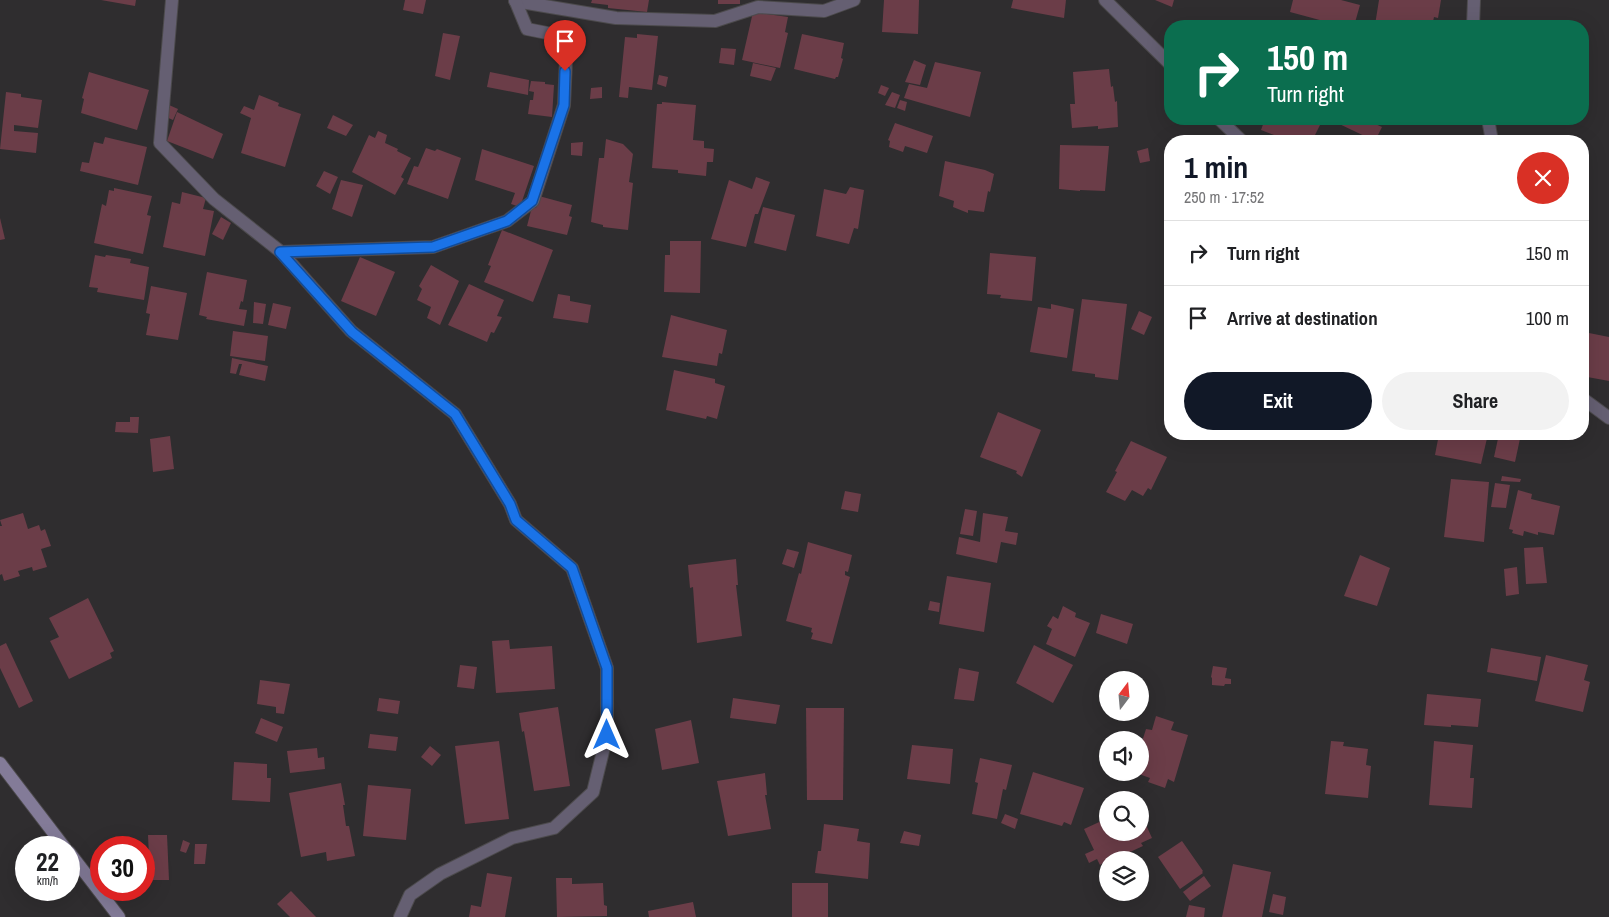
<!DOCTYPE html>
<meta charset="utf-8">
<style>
body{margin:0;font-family:"Archivo Narrow",sans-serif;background:#f2f2f2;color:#202124;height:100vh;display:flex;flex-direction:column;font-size:19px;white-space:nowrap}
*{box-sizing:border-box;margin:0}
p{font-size:16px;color:#757577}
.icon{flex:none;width:28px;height:28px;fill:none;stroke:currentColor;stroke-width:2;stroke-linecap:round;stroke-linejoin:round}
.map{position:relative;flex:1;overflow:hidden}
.details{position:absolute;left:1164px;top:135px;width:425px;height:305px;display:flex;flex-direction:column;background:#fff;border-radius:20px;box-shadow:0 5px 20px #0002}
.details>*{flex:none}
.banner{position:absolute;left:1164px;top:20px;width:425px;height:105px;border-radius:20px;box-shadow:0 5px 20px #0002;background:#0b6e4f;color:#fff;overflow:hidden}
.needle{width:32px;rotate:16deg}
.tools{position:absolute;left:1099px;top:671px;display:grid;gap:10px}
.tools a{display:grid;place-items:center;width:50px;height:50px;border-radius:50%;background:#fff;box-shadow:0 5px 20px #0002;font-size:25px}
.speed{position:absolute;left:15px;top:836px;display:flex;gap:10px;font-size:25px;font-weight:700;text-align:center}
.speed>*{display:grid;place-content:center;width:65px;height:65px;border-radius:50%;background:#fff;box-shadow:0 5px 20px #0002;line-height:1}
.speed small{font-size:12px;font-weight:400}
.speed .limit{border:8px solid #d22;background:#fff;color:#111}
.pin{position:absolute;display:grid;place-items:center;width:42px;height:42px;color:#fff;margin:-51px -21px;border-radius:50% 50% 50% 0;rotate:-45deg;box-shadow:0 0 5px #0007}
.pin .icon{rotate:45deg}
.me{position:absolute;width:55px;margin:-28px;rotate:0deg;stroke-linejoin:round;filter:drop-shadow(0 0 4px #0008)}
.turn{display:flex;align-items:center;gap:18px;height:105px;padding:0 20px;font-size:22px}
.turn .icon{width:65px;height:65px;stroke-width:2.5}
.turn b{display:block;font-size:35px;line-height:42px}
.round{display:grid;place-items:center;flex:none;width:52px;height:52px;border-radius:26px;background:#f2f2f2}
.summary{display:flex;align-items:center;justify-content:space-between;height:85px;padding:0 20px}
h1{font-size:30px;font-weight:700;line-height:38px;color:#111827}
.action{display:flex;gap:10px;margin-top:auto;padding:10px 20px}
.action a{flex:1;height:58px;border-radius:30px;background:#111827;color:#fff;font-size:20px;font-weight:700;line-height:58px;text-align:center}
.action a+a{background:#f2f2f2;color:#202124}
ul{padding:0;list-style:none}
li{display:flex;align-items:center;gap:15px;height:65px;padding:0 20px;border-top:1px solid #e0e0e0}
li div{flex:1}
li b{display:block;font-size:19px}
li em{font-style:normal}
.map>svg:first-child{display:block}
.building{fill:#6b3d48}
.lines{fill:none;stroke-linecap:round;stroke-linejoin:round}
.lane-casing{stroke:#4c4a4c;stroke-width:14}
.street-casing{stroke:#4c4a4c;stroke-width:14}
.secondary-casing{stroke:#4c4a4c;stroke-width:14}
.lane{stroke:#655f72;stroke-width:12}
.street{stroke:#655f72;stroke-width:12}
.secondary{stroke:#837b98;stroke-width:12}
.route-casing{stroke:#114b97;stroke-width:12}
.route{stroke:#1a73e8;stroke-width:9}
</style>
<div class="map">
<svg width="1609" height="917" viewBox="0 0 1609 917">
<rect width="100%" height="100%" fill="#2f2d2f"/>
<g class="building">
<polygon points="101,0 136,0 135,6"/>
<polygon points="405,0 426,0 423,14 403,10"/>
<polygon points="592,0 649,0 647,12 608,8 608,5 591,3"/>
<rect x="718" y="0" width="22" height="4"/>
<polygon points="884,0 919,0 918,34 882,32"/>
<polygon points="1013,0 1066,0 1064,18 1011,8"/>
<polygon points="1155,0 1174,0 1172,7"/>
<polygon points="1293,0 1341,0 1360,5 1354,26 1342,26 1290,12"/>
<polygon points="1379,0 1441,0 1438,18 1434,17 1432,26 1375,25"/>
<polygon points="753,12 788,17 785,32 788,33 780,68 742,60"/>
<polygon points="443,33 460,36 450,80 435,76"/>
<polygon points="637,34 658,36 652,90 629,87 628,98 619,97 625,37 637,38"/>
<polygon points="802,34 844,43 841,58 843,59 838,77 836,77 835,79 794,69"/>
<polygon points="721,48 736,49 734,65 719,63"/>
<polygon points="914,60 926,65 920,85 905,82"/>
<polygon points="935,62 981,72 970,117 904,98 909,84 927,88"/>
<polygon points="753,63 776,68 771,81 750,76"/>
<polygon points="1109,69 1111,87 1113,86 1115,102 1117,101 1118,127 1098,129 1098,126 1072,128 1070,104 1075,104 1073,72"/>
<polygon points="89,72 149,90 137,130 81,113 84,99 82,98"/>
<polygon points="490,72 529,80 528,95 487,87"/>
<polygon points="659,75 668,77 666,87 657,84"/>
<polygon points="531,81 545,82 545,84 554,85 552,117 528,114 530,100 533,100 534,92 529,91"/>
<polygon points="881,85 889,88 885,96 878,93"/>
<polygon points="602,87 602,98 590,99 591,88"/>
<polygon points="6,92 21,94 21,97 42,100 38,128 14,125 14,131 38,133 36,153 0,149"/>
<polygon points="892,92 900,95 895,108 885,105"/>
<polygon points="259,95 279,103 278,106 301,114 285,167 241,153 251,118 240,113 244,106 254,110"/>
<polygon points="900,100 907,102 905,111 897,108"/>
<polygon points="662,102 696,105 693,140 704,141 704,148 714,149 713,162 707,162 706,176 678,173 678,170 652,168 657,104 662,104"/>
<polygon points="169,105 178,109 173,120 164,116"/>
<polygon points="177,112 223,134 213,159 167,141"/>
<polygon points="333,115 353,125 346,136 327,128"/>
<polygon points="1265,119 1276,124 1278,119 1323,119 1312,141 1282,141 1273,137 1274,135 1261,130"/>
<polygon points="1334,119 1364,119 1382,127 1375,141 1333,121"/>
<polygon points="895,123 933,136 927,153 905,146 903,152 889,147 890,141 888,140"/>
<polygon points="378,131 387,135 385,143 398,149 397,151 411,158 401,177 404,179 395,195 352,172 369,135 375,138"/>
<polygon points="105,137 147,147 138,185 80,171 82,162 89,163 94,142 103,144"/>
<polygon points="606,139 623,144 633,154 629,182 633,183 628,230 603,227 603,225 591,222 599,158 604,158"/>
<polygon points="583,142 582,156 571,155 571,143"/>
<polygon points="1060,145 1109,146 1105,191 1080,190 1080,191 1059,189"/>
<polygon points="426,148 435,151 437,149 461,158 448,199 407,184 414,166 418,167"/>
<polygon points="1148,148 1150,161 1140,163 1137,151"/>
<polygon points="482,149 534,166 520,207 511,204 515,193 475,180"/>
<polygon points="945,161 985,170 994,174 990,192 988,191 984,212 968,210 968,213 953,207 954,201 939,196"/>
<polygon points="324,171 338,177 330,194 316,186"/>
<polygon points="756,177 770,182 758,214 755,214 746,247 711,239 729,180 752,189"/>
<polygon points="341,180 363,185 352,217 332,209"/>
<polygon points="850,187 864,190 858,229 854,228 849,244 816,236 824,189 846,194"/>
<polygon points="114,188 152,196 147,215 151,216 143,254 94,243 102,204 106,206 109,190 114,191"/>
<polygon points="182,192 206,198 203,209 214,211 205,256 163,247 172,202 180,204"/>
<polygon points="539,196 572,205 569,216 572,217 567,235 527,226 532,207 536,208"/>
<polygon points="763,207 795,215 786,251 754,243"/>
<polygon points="221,217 231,223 223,240 212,234"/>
<polygon points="0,218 5,239 0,240"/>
<polygon points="502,230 553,250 533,302 484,282 491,266 488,265"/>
<polygon points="670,241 701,241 700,293 664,292 665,255 670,255"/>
<polygon points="990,253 1036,257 1032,301 1000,298 1001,295 987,294"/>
<polygon points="95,255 105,257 106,255 131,259 130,263 149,267 144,300 97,292 98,288 89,287"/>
<polygon points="360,257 395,272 376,316 341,301"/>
<polygon points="431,265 459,281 440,325 427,318 431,307 417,300 422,289 419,286"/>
<polygon points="207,272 247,280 243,302 241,301 239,309 247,310 244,326 206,319 207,317 199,315"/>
<polygon points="469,284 504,300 497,316 502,317 494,333 491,332 487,342 448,325"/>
<polygon points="151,286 187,293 178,340 146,335 150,314 146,313"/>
<polygon points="558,294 570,296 570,301 591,305 588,323 553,318"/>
<polygon points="1082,299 1127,304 1118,380 1095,377 1095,374 1072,371"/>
<polygon points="254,302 266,304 263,324 253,323"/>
<polygon points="273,303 291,307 286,329 268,325"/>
<polygon points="1051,304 1074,309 1067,358 1030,352 1038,307 1051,309"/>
<polygon points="1139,311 1152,317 1144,335 1131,329"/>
<polygon points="671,315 727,330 722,354 719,353 717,366 662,357"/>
<polygon points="233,331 268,336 265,361 230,356"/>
<polygon points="1584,332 1609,337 1609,381 1582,376 1582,340"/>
<polygon points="232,358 268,366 265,381 239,375 242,364 239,364 236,374 230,373"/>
<polygon points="674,370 715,379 715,383 725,386 717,419 707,416 706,419 666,410"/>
<polygon points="998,412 1041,430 1022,477 1016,473 1017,471 980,457"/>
<polygon points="130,417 139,417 138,433 115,432 116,422 130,422"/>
<polygon points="1439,434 1488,434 1481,464 1435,455"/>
<polygon points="1499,434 1521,434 1515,462 1494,457"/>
<polygon points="170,436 174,469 153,472 150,439"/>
<polygon points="1131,441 1167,457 1151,490 1148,488 1143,496 1132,490 1125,501 1106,492 1117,472 1115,471"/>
<polygon points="1502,476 1521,479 1520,482 1501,481"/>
<polygon points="1451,479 1489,482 1484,542 1444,537"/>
<polygon points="1495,483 1510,485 1506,508 1491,507"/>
<polygon points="1518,490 1532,494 1531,499 1560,506 1554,535 1538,532 1538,535 1524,531 1523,536 1512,533 1513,530 1509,529"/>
<polygon points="845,491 861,494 858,512 841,509"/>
<polygon points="965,509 977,511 973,536 960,534"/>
<polygon points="23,513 28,529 39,525 41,531 45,529 51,546 41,549 47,567 33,571 32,567 18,571 20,576 4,581 2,574 0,575 0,526 2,526 0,520"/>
<polygon points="983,513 1008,517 1005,531 1018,533 1016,545 1001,542 997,563 956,554 959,537 980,542"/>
<polygon points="808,542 852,555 848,572 845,571 845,575 850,577 832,644 811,639 813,633 811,632 812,628 786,621 799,573 801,574"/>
<polygon points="1543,547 1547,583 1526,584 1524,548"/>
<polygon points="787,549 799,552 794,568 782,564"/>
<polygon points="1360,555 1390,568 1377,606 1344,596"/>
<polygon points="736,559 738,585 736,585 742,636 697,643 693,587 690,588 688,565"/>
<polygon points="1517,567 1519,594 1506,596 1504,569"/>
<polygon points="947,576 991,583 984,632 939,624"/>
<polygon points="88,598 114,651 110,653 112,658 69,679 50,641 59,637 49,618"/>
<polygon points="930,601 940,603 939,612 928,610"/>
<polygon points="1063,606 1076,613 1075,617 1090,623 1075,657 1046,644 1052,629 1047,626 1053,616 1058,619"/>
<polygon points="1101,614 1133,624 1127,644 1096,633"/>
<polygon points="509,640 510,649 552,646 555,689 496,693 492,641"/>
<polygon points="6,643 33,701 19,708 0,668 0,646"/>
<polygon points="1034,645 1073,665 1053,703 1016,683"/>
<polygon points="1491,648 1541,657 1537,681 1487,672"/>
<polygon points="1546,655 1588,665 1584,680 1590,682 1583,712 1535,701"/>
<polygon points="460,665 477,667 474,689 457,687"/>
<polygon points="1213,666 1227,668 1225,678 1231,679 1231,684 1225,684 1224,686 1212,685 1212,678 1211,677"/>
<polygon points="959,668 979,672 974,701 954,699"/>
<polygon points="260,680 290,684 284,714 276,713 276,707 257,704"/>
<polygon points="1427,694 1481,699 1478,727 1451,725 1451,727 1424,725"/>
<polygon points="379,698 400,701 398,714 377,711"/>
<polygon points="733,698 780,705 776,724 730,718"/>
<polygon points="558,707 570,786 534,791 524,731 522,732 519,713"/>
<polygon points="806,708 844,708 843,800 807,800"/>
<polygon points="1156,716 1174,722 1171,730 1188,735 1174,782 1168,779 1165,788 1148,782 1150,778 1136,773 1140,772 1142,762 1140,761 1140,748 1146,729 1152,730"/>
<polygon points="261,718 283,727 277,742 255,733"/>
<polygon points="691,720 699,763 662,770 655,729"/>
<polygon points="370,734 398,737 396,751 368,748"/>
<polygon points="499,741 509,819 465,824 455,746"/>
<polygon points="1331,741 1344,742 1343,746 1368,749 1366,765 1371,766 1368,798 1325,794"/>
<polygon points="1434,741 1473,745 1470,778 1474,778 1472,808 1429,805"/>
<polygon points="912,745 953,749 950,784 907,779"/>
<polygon points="430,746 441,755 432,766 421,757"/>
<polygon points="317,748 318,758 324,757 325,769 290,773 287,751"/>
<polygon points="980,758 1012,765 1006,790 1003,789 997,819 972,814 978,783 975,782"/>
<polygon points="234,762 267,764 267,778 271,778 270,802 232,800"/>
<polygon points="1033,772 1084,788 1071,825 1064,822 1062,826 1020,814"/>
<polygon points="765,773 767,795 765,795 771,829 728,836 717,781"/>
<polygon points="341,783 345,805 343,805 346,826 349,826 355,856 327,861 326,852 301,857 289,793"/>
<polygon points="368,785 411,789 406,840 363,836"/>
<polygon points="1005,814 1018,819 1015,829 1001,823"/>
<polygon points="1142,816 1152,838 1141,843 1143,846 1117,858 1118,860 1108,860 1100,865 1097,859 1089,863 1085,854 1094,850 1084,829 1108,818 1108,832 1140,832 1140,817"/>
<polygon points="824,824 859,829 857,841 870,843 868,879 815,873 818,851 821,851"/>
<polygon points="904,831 921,835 919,846 900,843"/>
<polygon points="148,835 167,835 169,880 150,880"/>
<polygon points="183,840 190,843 186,853 180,851"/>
<polygon points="1182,841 1203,871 1202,872 1203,873 1180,889 1158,857"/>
<polygon points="195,844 207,844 205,864 194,864"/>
<polygon points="1233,864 1271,872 1262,917 1222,917"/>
<polygon points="487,873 512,877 505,917 469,917 471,905 481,907"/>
<polygon points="1204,876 1211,886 1190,901 1183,892"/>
<polygon points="556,878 572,878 572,884 603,883 604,905 607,906 607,916 557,917"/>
<rect x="792" y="883" width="36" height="34"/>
<polygon points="291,891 316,917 290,917 277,904"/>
<polygon points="1273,894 1286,897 1283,915 1269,912"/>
<polygon points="693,902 696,917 649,917 648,911"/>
<polygon points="1189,905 1205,908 1204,917 1186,917"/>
</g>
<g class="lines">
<g class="lane-casing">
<polyline id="lane" points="515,1 616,18 715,21 758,7 824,11 854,0"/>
</g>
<g class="street-casing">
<g id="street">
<polyline points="172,0 160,143 214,199 281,252 351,331 455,414 510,504 516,520 572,568 607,668 607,735 593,792 554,828 512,838 440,874 410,895 400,917"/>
<polyline points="1105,0 1170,64"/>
<polyline points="1473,26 1474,0"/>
<polyline points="1219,119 1242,141"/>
<polyline points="1488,119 1492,141"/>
<polyline points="281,252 433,247 507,221 533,201 564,105 567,37 527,29 515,0"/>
<polyline points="1582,398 1609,418"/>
</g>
</g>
<g class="secondary-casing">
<g id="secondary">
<polyline points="0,763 65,848"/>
<polyline points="69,852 119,917"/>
</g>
</g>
<use href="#lane" class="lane"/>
<use href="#street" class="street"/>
<use href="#secondary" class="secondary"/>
</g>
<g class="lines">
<g class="route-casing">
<polyline id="route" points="565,71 564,105 532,201 507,221 433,247 280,252 352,332 455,414 510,504 516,520 572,568 607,668 607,735"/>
</g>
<use href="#route" class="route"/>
</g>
</svg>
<div class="tools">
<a><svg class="needle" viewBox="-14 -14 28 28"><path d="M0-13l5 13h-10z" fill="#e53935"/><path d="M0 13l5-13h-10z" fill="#757577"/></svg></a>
<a><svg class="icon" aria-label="sound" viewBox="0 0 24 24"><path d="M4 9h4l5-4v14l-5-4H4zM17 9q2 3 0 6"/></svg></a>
<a><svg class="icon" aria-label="search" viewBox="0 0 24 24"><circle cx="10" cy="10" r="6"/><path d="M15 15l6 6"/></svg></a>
<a><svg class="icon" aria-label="layers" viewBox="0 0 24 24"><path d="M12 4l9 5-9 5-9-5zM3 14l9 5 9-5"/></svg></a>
</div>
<div class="speed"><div>22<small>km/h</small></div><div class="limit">30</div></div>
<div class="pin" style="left:565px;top:71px;background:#d93025"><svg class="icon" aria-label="arrive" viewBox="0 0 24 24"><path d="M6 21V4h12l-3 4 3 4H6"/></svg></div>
<svg class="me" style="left:607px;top:735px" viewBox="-20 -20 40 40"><path d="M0-17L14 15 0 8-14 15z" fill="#1a73e8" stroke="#fff" stroke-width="4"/></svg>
<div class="banner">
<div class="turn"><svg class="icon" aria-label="right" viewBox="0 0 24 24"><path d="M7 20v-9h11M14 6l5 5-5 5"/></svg><div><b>150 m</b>Turn right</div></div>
</div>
<section class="details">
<div class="summary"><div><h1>1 min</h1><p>250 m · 17:52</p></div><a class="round" style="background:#d93025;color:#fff"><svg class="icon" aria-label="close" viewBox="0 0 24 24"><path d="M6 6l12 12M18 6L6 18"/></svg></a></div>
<ul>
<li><svg class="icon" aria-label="right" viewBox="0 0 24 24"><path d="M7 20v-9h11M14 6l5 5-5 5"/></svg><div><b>Turn right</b></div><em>150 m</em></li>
<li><svg class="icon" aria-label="arrive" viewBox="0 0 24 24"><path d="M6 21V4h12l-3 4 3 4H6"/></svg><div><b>Arrive at destination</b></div><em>100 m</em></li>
</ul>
<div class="action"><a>Exit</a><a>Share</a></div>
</section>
</div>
